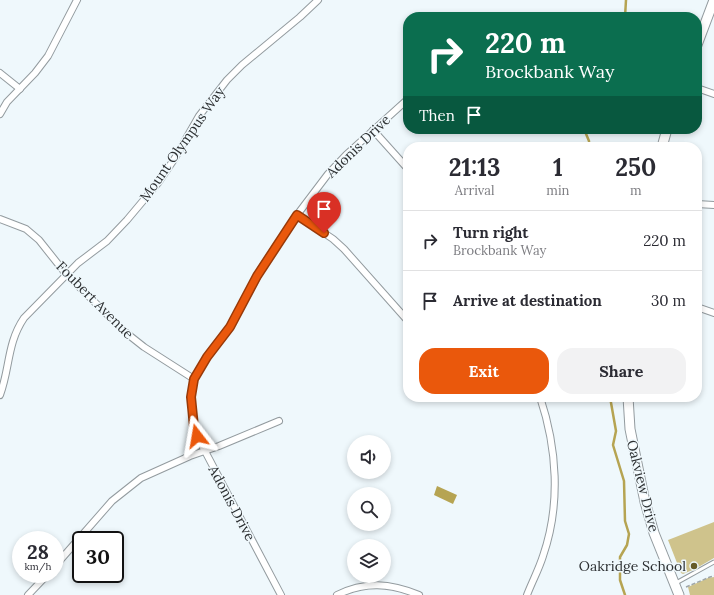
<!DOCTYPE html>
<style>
body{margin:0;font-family:Lora,serif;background:#f2f2f3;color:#2b2b33;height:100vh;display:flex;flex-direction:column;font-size:15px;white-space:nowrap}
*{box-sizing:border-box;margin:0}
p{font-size:13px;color:#7c7c81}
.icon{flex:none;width:22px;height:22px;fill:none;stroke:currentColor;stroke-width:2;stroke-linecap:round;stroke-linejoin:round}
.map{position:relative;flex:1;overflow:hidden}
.drawer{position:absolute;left:403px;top:142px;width:299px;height:260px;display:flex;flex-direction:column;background:#fff;border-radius:16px;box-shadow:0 2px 6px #0003}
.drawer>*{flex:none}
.guide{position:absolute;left:403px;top:12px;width:299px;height:122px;border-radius:16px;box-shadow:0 2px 6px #0003;background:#0b6e4f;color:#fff;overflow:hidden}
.tools{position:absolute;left:347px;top:435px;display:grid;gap:8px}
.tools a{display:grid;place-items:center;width:44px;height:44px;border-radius:50%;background:#fff;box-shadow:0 2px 6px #0003;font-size:20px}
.speed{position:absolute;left:12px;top:531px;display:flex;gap:8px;font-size:20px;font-weight:700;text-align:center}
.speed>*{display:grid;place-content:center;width:52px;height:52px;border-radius:50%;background:#fff;box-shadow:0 2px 6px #0003;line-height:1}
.speed small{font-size:10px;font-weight:400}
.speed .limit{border:2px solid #111;border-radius:6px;background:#fff;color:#111}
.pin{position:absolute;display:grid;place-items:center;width:34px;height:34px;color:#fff;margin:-41px -17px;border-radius:50% 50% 50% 0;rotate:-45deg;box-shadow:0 0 4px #0007}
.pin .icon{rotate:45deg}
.me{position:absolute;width:44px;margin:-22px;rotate:346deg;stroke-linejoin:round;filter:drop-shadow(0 0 3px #0008)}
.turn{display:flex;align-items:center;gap:14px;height:84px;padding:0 16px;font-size:18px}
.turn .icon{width:52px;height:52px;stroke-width:2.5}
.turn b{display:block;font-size:28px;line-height:34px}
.then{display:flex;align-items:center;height:38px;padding:0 16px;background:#0003;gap:8px;font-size:15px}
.eta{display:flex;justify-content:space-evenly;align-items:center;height:68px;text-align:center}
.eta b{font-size:24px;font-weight:700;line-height:28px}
.primary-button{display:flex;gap:8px;margin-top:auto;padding:8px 16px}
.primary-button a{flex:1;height:46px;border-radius:16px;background:#ea580c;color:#fff;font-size:16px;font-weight:700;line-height:46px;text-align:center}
.primary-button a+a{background:#f2f2f3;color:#2b2b33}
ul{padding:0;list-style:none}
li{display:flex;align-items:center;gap:12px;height:60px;padding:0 16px;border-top:1px solid #e1e1e2}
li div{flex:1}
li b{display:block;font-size:15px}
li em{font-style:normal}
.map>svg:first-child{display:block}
.green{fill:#cfc38c}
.water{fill:#b6a452}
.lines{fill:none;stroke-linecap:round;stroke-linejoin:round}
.stream{stroke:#b6a452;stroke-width:2.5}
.lane-casing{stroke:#939b9f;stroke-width:5}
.street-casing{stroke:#939b9f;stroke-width:8}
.secondary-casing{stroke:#939b9f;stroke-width:11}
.path{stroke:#9ea5a8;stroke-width:1.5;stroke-dasharray:4 2;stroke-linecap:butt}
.lane{stroke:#fff;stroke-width:3}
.street{stroke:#fff;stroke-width:6}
.secondary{stroke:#fff;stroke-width:9}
.route-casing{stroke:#983908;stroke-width:10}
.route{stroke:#ea580c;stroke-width:7}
.poi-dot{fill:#665b28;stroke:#eff8fc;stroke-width:1.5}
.labels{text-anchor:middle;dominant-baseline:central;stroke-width:3;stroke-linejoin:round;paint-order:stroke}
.street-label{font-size:14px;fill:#2c2f31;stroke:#eff8fc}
.poi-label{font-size:14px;fill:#2c2f31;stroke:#eff8fc;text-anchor:end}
</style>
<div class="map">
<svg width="714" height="595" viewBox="0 0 714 595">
<rect width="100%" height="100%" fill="#eff8fc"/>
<g class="green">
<polygon points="714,522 714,558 695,569 683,574 681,573 668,540"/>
<polygon points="714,577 714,595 690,595 688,587 708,578"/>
</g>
<polygon class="water" points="437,486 457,495 453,504 434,495"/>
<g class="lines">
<g class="stream">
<polyline points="625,17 626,0"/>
<polyline points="584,129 589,141 589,147"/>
<polyline points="610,397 616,431 613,445 624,481 625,521 629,534 627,545 620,557 620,580 625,595"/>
</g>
<g class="lane-casing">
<polyline id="lane" points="676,583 714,562"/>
</g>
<g class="street-casing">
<g id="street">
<polyline points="0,73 20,89"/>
<polyline points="697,88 714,94"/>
<polyline points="0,114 7,102 35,73 48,56 77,0"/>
<polyline points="373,130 408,169"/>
<polyline points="697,204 714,205"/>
<polyline points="297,215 333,239 344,249 408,321"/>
<polyline points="0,219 26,229 39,240 66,274 125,332 144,347 194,379"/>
<polyline points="697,307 714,313"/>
<path d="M0,395c10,-27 7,-52 24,-77l54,-55 29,-22 20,-21 31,-37 17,-25 24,-42 28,-36 15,-15 58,-48 18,-17"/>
<polyline points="55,566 112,501 141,478 190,456 219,446 279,421"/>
<polyline points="28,595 48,574"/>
<polyline points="281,595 197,436 194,427 191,397 194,379 207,357 230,327 263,266 297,215 328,174 346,155 408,99"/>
<path d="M337,595c28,-14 53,-12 82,0"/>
<path d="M527,595c5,-13 12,-26 16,-39 18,-52 14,-108 -3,-159"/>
</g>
</g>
<g class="secondary-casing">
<g id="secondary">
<polyline points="697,45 714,0"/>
<polyline points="662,147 667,129"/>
<polyline points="628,397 630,429 645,502 654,533 679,595"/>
</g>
</g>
<polyline class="path" points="686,587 710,577 714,576"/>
<use href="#lane" class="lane"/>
<use href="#street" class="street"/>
<use href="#secondary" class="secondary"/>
</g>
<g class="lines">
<g class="route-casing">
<polyline id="route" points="197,436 194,427 191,397 194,379 207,357 230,327 257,276 297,215 324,233"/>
</g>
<use href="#route" class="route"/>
</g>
<circle class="poi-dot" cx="694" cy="566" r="4"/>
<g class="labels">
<g class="street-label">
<text transform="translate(182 144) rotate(-55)">Mount Olympus Way</text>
<text transform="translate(358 146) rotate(-44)">Adonis Drive</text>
<text transform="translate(95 300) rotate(45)">Foubert Avenue</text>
<text transform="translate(643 486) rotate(76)">Oakview Drive</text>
<text transform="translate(232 503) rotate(62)">Adonis Drive</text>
</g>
<g class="poi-label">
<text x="686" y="566">Oakridge School</text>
</g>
</g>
</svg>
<div class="tools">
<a><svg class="icon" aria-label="sound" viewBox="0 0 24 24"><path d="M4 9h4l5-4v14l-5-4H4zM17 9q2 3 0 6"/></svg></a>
<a><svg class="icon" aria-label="search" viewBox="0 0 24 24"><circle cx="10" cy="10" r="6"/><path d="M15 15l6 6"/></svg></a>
<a><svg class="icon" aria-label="layers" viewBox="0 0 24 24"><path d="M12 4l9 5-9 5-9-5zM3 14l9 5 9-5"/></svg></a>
</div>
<div class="speed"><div>28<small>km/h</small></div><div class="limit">30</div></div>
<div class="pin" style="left:324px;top:233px;background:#d93025"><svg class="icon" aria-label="arrive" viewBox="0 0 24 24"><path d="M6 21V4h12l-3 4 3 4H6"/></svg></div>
<svg class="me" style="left:197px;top:436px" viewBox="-20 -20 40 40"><path d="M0-17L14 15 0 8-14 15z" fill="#ea580c" stroke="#fff" stroke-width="4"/></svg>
<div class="guide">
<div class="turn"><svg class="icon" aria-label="right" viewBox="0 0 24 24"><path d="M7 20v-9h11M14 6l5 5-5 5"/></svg><div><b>220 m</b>Brockbank Way</div></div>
<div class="then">Then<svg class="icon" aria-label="arrive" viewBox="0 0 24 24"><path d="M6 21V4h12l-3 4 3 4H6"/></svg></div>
</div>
<section class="drawer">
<div class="eta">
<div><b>21:13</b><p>Arrival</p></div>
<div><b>1</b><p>min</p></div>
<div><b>250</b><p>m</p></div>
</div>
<ul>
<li><svg class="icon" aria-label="right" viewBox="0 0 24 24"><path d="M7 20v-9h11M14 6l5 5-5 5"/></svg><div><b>Turn right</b><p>Brockbank Way</p></div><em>220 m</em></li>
<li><svg class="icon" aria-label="arrive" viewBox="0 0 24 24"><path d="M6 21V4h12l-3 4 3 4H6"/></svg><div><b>Arrive at destination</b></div><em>30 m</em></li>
</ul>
<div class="primary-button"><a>Exit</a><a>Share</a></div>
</section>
</div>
